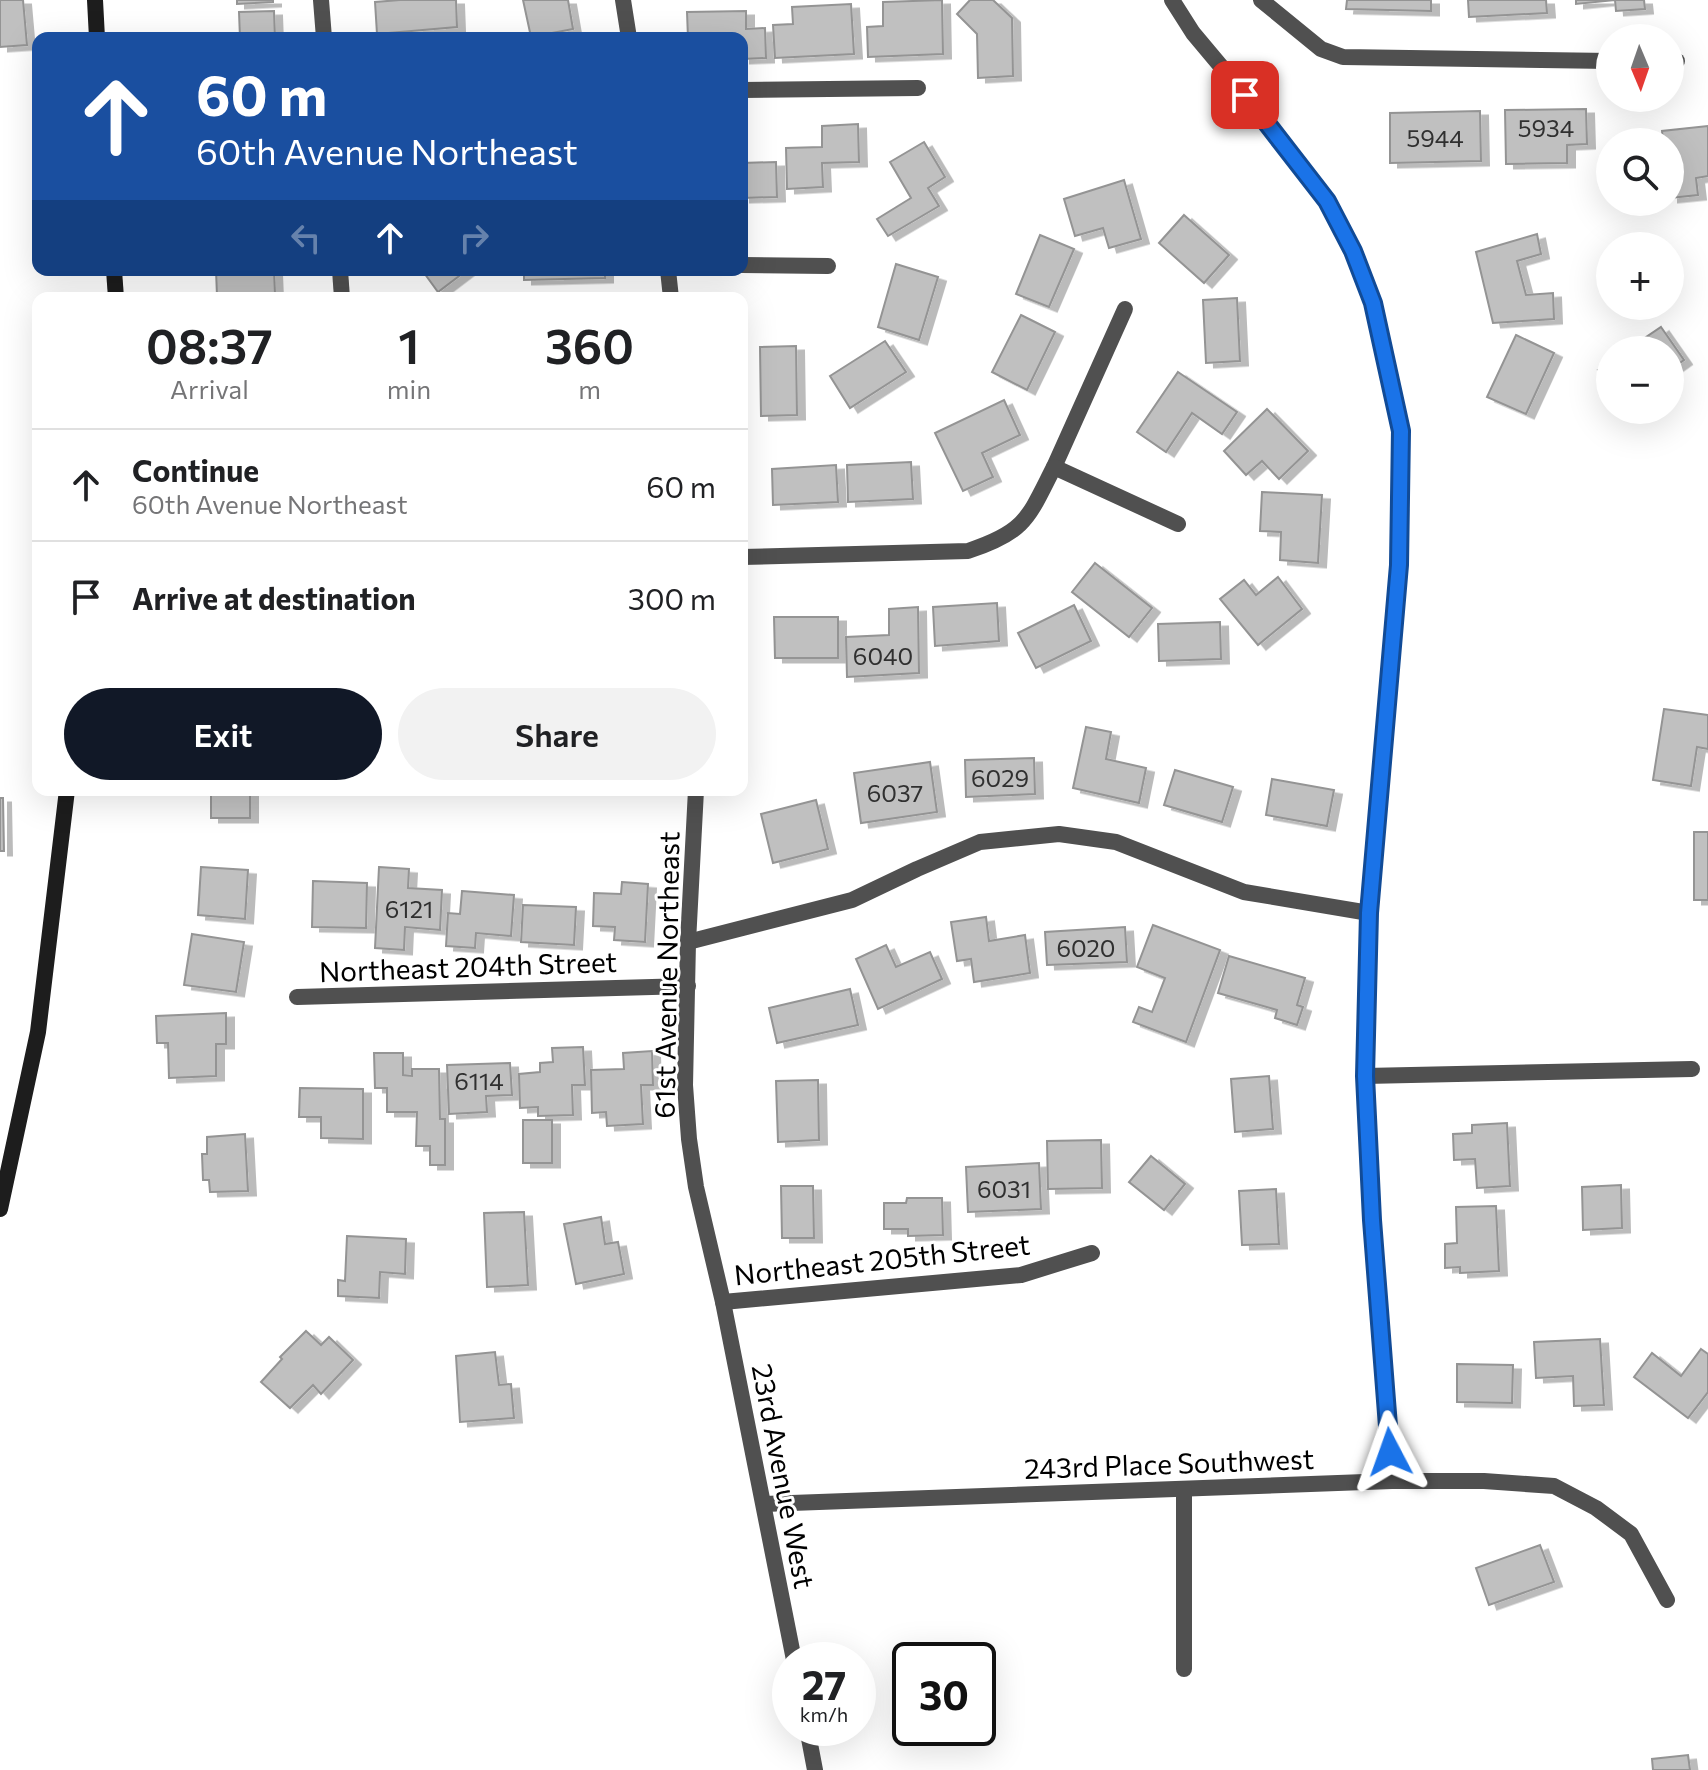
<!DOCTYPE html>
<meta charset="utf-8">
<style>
body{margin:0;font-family:Commissioner,sans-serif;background:#f2f2f2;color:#202124;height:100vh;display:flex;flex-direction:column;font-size:30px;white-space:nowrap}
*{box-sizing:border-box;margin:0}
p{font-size:26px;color:#757577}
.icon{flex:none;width:44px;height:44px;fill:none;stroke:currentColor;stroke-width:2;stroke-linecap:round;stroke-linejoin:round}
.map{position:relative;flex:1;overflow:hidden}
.sheet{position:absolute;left:32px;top:292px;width:716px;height:504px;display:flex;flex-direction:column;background:#fff;border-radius:16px;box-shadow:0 8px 32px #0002}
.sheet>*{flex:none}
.hud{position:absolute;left:32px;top:32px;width:716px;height:244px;border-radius:16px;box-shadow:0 8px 32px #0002;background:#1a4fa0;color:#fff;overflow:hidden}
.needle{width:52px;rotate:178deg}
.buttons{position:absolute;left:1596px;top:24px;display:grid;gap:16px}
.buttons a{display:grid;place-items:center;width:88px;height:88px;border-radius:50%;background:#fff;box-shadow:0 8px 32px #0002;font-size:40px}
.speed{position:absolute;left:772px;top:1642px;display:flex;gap:16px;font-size:40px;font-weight:700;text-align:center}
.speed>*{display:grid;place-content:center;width:104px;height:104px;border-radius:50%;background:#fff;box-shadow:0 8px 32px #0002;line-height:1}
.speed small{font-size:20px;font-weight:400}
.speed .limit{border:4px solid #111;border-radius:12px;background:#fff;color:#111}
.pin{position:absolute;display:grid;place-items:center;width:68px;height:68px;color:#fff;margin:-34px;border-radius:16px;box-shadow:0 4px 12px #0006}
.me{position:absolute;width:88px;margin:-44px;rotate:356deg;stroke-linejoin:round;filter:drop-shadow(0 0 6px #0008)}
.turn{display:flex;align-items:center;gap:28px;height:168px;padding:0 32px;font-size:36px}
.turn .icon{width:104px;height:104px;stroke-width:2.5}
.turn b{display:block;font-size:56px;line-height:68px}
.lanes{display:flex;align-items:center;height:76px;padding:0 32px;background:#0003;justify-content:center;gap:40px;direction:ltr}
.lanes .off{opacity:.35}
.eta{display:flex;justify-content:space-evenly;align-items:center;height:136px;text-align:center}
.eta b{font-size:48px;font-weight:600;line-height:56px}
.button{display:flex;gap:16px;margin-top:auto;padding:16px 32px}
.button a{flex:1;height:92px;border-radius:48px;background:#111827;color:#fff;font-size:32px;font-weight:600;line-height:92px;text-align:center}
.button a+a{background:#f2f2f2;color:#202124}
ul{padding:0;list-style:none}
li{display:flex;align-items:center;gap:24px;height:112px;padding:0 32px;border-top:2px solid #e0e0e0}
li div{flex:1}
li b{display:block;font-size:30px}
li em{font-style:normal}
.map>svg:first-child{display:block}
.building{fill:#c0c0c0;stroke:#949494;stroke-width:2;filter:url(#shadow)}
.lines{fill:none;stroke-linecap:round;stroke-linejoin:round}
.minor{stroke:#505050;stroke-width:16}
.tertiary{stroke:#505050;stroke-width:16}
.secondary{stroke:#1d1d1d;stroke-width:16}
.route-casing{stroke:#114b97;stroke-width:20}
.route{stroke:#1a73e8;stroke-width:14}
.labels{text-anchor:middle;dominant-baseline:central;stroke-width:6;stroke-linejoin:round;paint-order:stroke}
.number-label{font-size:24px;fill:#303030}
.street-label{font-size:28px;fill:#000;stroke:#fff}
</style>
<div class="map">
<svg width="1708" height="1770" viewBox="0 0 1708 1770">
<defs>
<filter id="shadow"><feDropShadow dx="8" dy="4.5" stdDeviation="0" flood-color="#0004"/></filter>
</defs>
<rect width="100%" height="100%" fill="#fff"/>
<g class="building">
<polygon points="0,0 23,0 27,45 0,47"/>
<polygon points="237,0 273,0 273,2 237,4"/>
<polygon points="400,0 456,0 457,27 377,34 375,2"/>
<polygon points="523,0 568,0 573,29 531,37"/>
<polygon points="942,0 943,54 868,57 867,27 883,26 883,2"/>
<polygon points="970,0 993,0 1012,18 1013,76 978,78 977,34 957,14"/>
<polygon points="1347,0 1431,0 1431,11 1346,9"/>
<polygon points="1468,0 1546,0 1547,13 1469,17"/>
<polygon points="1576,0 1644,0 1645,9 1616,11 1615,0 1576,4"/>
<polygon points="851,4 854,54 775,58 773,25 793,24 792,7"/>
<polygon points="274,11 275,38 240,38 239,12"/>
<polygon points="746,11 746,29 765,28 766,58 742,59 742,38 688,38 687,12"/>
<polygon points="1586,109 1587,144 1567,145 1567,163 1506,164 1505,110"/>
<polygon points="1480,111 1481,161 1390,163 1390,113"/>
<polygon points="858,124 859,162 822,163 823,187 787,189 786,148 822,147 822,126"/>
<polygon points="1708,126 1708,176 1696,178 1698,195 1670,198 1670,142 1649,142 1663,141 1662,131"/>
<polygon points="924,142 945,177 928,188 939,206 888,236 877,219 911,198 890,162"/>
<polygon points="776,162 777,197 742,198 742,163"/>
<polygon points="1124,180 1141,239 1109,248 1103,228 1075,236 1064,199"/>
<polygon points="1184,215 1229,255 1204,283 1159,243"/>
<polygon points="1537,234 1541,254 1517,261 1526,295 1553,293 1554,319 1493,323 1476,252"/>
<polygon points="1040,235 1074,249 1049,307 1016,294"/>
<polygon points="896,264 938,277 919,340 878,327"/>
<polygon points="216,270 274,270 275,294 217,296"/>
<polygon points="422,270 467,270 438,292"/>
<polygon points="524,270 605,270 605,278 524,280"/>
<polygon points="1237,298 1240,361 1206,363 1203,300"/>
<polygon points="1021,315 1055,332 1027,390 992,372"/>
<polygon points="1661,327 1684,360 1670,370 1670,350 1627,350"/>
<polygon points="1516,335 1554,353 1526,414 1487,397"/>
<polygon points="885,341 906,372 850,408 830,376"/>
<polygon points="796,346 797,415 761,416 760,347"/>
<polygon points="1610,362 1610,387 1598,370"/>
<polygon points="1178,372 1237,412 1222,434 1192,413 1166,452 1137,432"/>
<polygon points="1004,400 1020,435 982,453 993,477 963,491 935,433"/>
<polygon points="1267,409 1308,451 1279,479 1262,461 1246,475 1224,451"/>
<polygon points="911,462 913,499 848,502 847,465"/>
<polygon points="836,465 838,502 773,505 772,469"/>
<polygon points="1262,492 1322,495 1318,563 1280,560 1281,532 1260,531"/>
<polygon points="1095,563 1152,608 1129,637 1072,592"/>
<polygon points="1278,577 1302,609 1258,645 1220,599 1244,580 1256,595"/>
<polygon points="997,603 999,641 935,646 933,607"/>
<polygon points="1074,605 1091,641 1036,668 1018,633"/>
<polygon points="918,607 919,673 847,677 846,637 889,635 889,609"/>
<polygon points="774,617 838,617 838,658 775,658"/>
<polygon points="1220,622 1221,659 1159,661 1158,624"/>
<polygon points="1664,709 1708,715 1708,749 1697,747 1691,786 1653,780"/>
<polygon points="1086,727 1111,732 1106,759 1146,768 1139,803 1073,788"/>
<polygon points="1034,758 1035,794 966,797 965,760"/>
<polygon points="930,762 937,812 861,823 854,773"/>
<polygon points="1175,770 1233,787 1222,822 1164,805"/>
<polygon points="1272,779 1334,790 1327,826 1266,815"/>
<rect x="211" y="790" width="39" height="28"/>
<polygon points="0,798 3,798 4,851 0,851"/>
<polygon points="816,800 828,849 773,863 761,814"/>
<rect x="1694" y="832" width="14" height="68"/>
<polygon points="201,867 248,870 245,919 198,915"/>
<polygon points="379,867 409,869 408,888 442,890 440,930 405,927 404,950 375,948"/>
<polygon points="313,881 367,883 366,928 312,927"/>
<polygon points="622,882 648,884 645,942 614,940 615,927 593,926 594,893 621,894"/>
<polygon points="462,891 514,895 511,936 476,933 475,948 446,946 448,913 460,914"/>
<polygon points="523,905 576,907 574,945 521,942"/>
<polygon points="986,917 989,941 1025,935 1030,973 974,982 971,959 957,961 951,922"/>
<polygon points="1153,925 1220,950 1186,1042 1133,1022 1139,1007 1152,1012 1165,978 1137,967"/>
<polygon points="1125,927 1127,962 1047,965 1045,932"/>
<polygon points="192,934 244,942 236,992 184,985"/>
<polygon points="886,945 896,967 930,952 942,979 878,1009 856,959"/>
<polygon points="1229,956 1305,978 1297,1005 1303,1007 1297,1025 1275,1018 1277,1010 1218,993"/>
<polygon points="850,989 858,1025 777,1043 769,1008"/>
<polygon points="226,1013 226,1044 216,1044 216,1076 169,1078 168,1043 157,1043 156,1016"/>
<polygon points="583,1047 585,1085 572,1085 573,1115 538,1116 538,1107 520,1108 519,1074 540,1072 540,1063 553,1062 552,1048"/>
<polygon points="652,1051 653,1085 641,1085 643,1124 607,1126 606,1112 592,1113 591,1070 624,1069 623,1053"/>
<polygon points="374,1053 403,1053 403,1075 412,1076 412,1069 439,1069 440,1119 445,1119 445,1165 430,1165 430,1146 416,1146 417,1112 387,1112 387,1088 375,1088"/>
<polygon points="510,1063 512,1095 486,1096 487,1112 449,1114 447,1065"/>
<polygon points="1269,1076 1273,1129 1235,1132 1231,1079"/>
<polygon points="818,1080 819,1140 778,1142 776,1081"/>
<polygon points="300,1088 363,1089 363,1139 321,1138 321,1117 299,1117"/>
<rect x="523" y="1120" width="29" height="43"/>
<polygon points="1507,1123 1510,1186 1477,1188 1475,1159 1454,1160 1453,1134 1472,1133 1472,1125"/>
<polygon points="245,1134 248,1191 210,1192 209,1180 203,1180 202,1154 207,1154 207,1137"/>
<polygon points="1101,1140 1102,1188 1048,1189 1047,1141"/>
<polygon points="1151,1156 1185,1184 1164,1210 1129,1182"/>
<polygon points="1039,1163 1041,1209 968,1212 966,1167"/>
<polygon points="1621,1185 1622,1228 1583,1230 1582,1187"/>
<polygon points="781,1186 813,1186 814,1238 782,1238"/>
<polygon points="1276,1189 1279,1244 1242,1245 1239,1191"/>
<polygon points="907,1198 942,1198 943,1235 908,1236 908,1229 884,1229 884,1203 906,1203"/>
<polygon points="1496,1206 1499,1271 1460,1273 1460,1267 1445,1268 1445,1244 1457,1243 1456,1207"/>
<polygon points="524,1212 528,1285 487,1287 484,1213"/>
<polygon points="601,1217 605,1244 618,1242 624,1274 576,1284 564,1224"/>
<polygon points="347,1236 406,1239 405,1274 380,1272 379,1298 338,1296 338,1280 345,1281"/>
<polygon points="306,1331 321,1345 329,1337 353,1360 321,1394 313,1385 290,1408 261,1382 282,1359 280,1357"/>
<polygon points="1600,1339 1604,1405 1574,1406 1573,1376 1536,1378 1534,1342"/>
<polygon points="1701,1349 1708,1354 1708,1392 1688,1418 1634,1377 1652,1353 1681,1376"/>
<polygon points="495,1352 499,1385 511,1384 514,1418 460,1422 456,1356"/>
<polygon points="1457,1364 1513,1365 1512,1403 1457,1402"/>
<polygon points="1540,1545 1554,1582 1489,1605 1476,1568"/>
<polygon points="1688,1755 1690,1770 1653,1770 1652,1759"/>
</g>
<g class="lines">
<g class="minor">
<polyline points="321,0 324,38"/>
<polyline points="1172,0 1193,33 1245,95 1327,201 1353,251 1373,303 1401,431 1399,565 1369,913 1365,1076 1372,1220 1392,1481"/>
<polyline points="1261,0 1321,49 1343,57 1610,61"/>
<polyline points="1670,61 1677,61"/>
<polyline points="742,90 918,88"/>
<polyline points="742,265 828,266"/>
<polyline points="340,270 342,298"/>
<polyline points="1054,467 1125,309"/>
<path d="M742,557l226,-6c58,-19 60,-33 86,-84l124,57"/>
<polyline points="688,942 852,900 917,869 980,842 1059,834 1116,842 1244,892 1369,913"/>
<polyline points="297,997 688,986"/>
<polyline points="1365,1076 1692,1069"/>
<polyline points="723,1302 1021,1275 1092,1253"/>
<polyline points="764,1504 1392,1481 1484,1481 1554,1486 1596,1508 1631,1534 1667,1600"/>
<polyline points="1184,1669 1184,1489"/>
</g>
<g class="tertiary">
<polyline points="623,0 629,38"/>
<polyline points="668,270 671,298"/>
<polyline points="696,790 688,942 685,1085 689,1139 696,1187 723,1302 794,1660"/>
<polyline points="807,1728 815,1770"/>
</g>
<g class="secondary">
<polyline points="95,0 97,38"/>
<polyline points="114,270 116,298"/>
<polyline points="0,1209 38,1032 67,790"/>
</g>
</g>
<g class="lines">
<g class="route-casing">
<polyline id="route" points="1245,95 1327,201 1353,251 1373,303 1401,431 1399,565 1369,913 1365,1076 1372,1220 1390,1452"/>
</g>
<use href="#route" class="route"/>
</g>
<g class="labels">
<g class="number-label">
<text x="1546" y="127">5934</text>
<text x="1435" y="137">5944</text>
<text x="883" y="655">6040</text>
<text x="1000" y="777">6029</text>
<text x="895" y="792">6037</text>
<text x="409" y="908">6121</text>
<text x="1086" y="947">6020</text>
<text x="479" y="1080">6114</text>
<text x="1004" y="1188">6031</text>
</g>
<g class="street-label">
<text transform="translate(468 966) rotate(-2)">Northeast 204th Street</text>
<text transform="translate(666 975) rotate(-89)">61st Avenue Northeast</text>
<text transform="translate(882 1259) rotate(-6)">Northeast 205th Street</text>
<text transform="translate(1169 1463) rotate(-2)">243rd Place Southwest</text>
<text transform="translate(784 1476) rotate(79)">23rd Avenue West</text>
</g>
</g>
</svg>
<div class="buttons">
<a><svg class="needle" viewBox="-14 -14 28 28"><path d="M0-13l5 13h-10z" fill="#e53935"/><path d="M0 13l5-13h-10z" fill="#757577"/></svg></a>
<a><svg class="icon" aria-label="search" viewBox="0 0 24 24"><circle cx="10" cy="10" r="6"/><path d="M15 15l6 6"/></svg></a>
<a>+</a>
<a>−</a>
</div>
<div class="speed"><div>27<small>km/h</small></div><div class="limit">30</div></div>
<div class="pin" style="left:1245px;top:95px;background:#d93025"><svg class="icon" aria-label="arrive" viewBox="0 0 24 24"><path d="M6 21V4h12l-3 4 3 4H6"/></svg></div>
<svg class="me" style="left:1390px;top:1452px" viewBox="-20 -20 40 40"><path d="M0-17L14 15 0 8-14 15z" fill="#1a73e8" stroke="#fff" stroke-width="4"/></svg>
<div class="hud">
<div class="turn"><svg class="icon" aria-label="ahead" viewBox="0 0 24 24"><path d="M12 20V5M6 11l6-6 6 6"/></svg><div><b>60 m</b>60th Avenue Northeast</div></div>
<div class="lanes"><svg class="icon off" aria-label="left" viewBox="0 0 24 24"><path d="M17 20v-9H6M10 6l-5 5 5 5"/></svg><svg class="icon" aria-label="ahead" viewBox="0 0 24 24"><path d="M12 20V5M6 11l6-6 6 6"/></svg><svg class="icon off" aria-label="right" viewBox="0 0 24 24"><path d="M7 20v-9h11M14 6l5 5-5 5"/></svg></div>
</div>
<section class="sheet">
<div class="eta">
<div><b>08:37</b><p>Arrival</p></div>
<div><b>1</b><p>min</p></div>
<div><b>360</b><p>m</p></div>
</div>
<ul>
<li><svg class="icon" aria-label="ahead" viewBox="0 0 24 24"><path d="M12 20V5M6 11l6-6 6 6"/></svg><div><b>Continue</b><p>60th Avenue Northeast</p></div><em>60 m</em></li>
<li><svg class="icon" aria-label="arrive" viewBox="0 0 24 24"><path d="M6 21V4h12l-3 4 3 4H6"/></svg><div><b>Arrive at destination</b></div><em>300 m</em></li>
</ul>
<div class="button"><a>Exit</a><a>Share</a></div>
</section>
</div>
